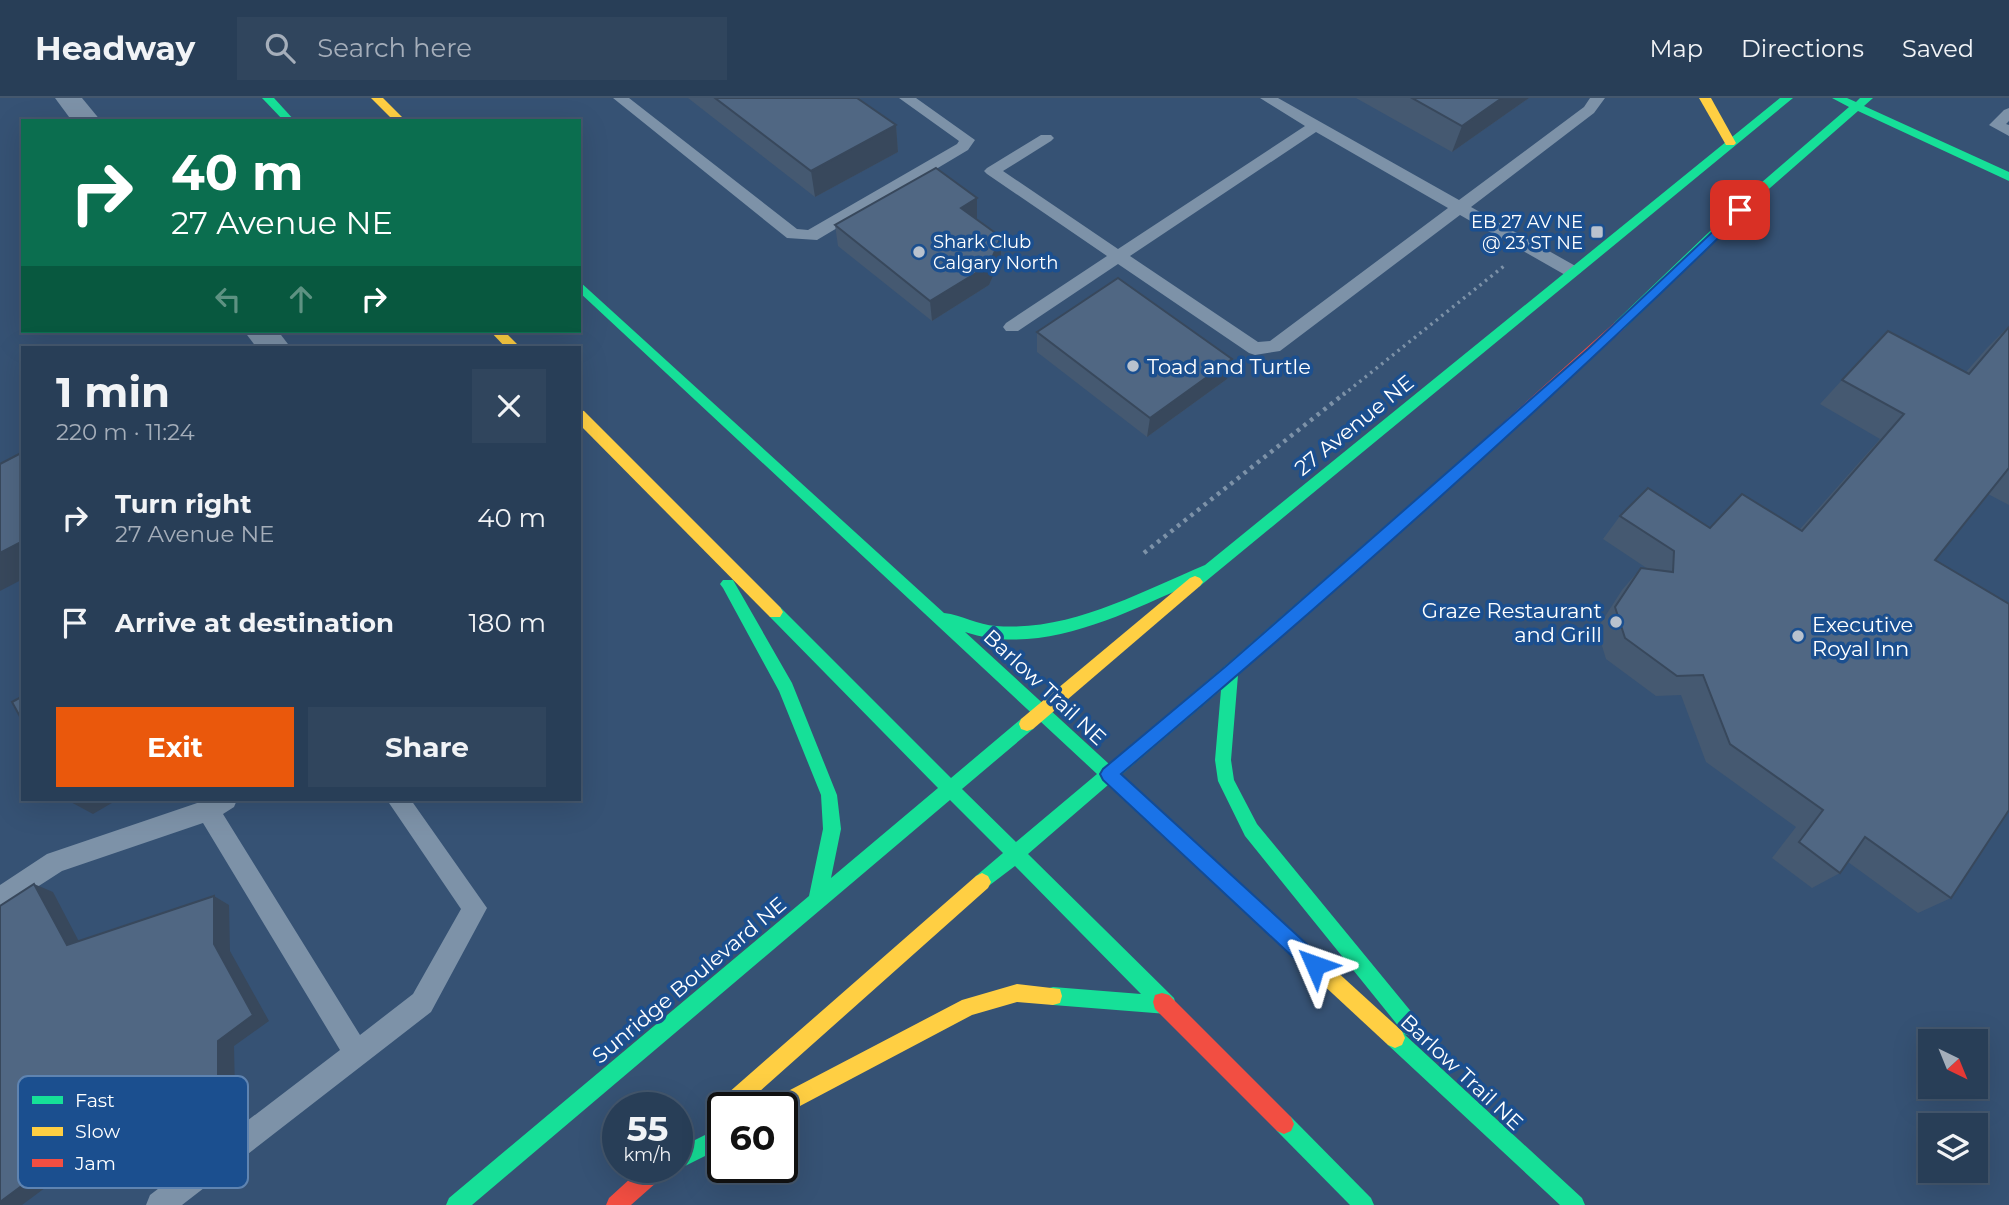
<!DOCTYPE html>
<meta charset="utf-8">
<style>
body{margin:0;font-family:Montserrat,sans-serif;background:#30455d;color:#f1f3f6;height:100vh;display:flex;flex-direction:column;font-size:26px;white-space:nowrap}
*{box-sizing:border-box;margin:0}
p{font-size:23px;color:#a5aeba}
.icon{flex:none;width:38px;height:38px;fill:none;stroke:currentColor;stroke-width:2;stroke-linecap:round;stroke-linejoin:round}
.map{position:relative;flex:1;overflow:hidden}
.side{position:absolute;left:21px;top:248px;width:560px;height:455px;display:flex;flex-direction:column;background:#283e57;border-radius:0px;box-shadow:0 7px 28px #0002,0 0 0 2px #44576d}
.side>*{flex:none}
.guide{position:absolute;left:21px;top:21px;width:560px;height:214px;border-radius:0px;box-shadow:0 7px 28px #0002,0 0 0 2px #44576d;background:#0b6e4f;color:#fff;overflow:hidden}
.needle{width:46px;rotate:137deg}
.buttons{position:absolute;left:1918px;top:931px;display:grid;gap:14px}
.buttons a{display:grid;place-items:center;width:70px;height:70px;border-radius:0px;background:#283e57;box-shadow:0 7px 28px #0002,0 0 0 2px #44576d;font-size:35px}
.speed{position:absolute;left:602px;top:994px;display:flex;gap:14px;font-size:35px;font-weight:700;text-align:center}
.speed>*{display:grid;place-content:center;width:91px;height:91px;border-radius:50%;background:#283e57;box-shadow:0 7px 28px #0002,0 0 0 2px #44576d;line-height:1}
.speed small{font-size:18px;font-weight:400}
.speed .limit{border:4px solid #111;border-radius:10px;background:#fff;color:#111}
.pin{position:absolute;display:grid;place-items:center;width:60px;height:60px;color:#fff;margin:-30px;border-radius:14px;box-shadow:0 4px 10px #0006}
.me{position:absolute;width:77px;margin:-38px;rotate:313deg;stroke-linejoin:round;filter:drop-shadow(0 0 5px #0008)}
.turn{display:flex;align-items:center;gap:24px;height:147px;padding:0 35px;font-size:32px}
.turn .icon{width:91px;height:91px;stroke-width:2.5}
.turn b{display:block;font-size:49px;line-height:60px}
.lanes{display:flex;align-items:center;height:66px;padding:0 35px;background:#0003;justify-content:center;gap:35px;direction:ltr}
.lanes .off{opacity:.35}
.round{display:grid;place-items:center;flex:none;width:74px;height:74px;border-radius:0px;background:#30455d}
.headline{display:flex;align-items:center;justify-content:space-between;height:119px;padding:0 35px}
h1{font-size:42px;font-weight:700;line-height:52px}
.button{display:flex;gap:14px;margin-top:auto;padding:14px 35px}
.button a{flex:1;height:80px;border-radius:0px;background:#ea580c;color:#fff;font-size:28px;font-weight:700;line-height:80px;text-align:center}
.button a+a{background:#30455d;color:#f1f3f6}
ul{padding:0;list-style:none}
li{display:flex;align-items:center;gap:21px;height:105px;padding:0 35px}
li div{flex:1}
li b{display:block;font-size:26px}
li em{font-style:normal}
header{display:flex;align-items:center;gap:42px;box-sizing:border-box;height:98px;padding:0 35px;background:#283e57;border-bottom:2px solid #44576d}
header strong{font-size:33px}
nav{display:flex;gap:38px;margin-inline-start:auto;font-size:24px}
.search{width:490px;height:63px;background:#30455d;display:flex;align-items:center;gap:18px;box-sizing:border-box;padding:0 24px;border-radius:0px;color:#a5aeba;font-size:26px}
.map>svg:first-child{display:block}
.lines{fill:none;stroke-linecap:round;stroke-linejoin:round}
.path-far1{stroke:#7d92a8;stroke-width:3.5;stroke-dasharray:2.5 4.5;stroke-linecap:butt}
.path{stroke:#7d92a8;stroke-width:4.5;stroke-dasharray:3.5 5;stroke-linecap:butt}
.lane{fill:#7d92a8;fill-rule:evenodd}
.street{fill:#7d92a8;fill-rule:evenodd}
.fast{fill:#16e098;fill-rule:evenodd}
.slow{fill:#ffcf43;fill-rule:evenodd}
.jam{fill:#f24e42;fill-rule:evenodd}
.wall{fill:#455971}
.shaded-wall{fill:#38485c}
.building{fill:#506783;stroke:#38485c;stroke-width:2}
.route{fill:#1a73e8;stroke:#114b97;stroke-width:2}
.poi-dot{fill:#b9c2ce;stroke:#1b4f8f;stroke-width:2.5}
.labels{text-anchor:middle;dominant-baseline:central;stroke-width:7;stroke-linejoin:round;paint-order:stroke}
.far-poi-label{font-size:18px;fill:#fff;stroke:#1b4f8f;text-anchor:end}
.poi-label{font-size:21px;fill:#fff;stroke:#1b4f8f;text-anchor:start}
.street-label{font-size:21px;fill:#fff;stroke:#1b4f8f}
.key{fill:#1b4f8f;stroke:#5f84b1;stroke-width:2}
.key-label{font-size:19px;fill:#fff}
</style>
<header>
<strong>Headway</strong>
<div class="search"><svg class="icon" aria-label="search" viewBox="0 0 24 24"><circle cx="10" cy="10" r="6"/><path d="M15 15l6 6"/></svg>Search here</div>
<nav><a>Map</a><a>Directions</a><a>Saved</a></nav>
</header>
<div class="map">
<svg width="2009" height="1107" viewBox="0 0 2009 1107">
<rect width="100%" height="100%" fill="#365274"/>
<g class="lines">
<polyline class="path-far1" points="1343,297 1504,168"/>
<polyline class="path" points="1144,455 1345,295"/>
<g class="lane">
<polygon points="613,0 629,0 797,131 808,132 957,46 959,43 899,0 916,0 975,42 968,52 817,142 787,140"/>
<path d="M1260,0h18l181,102 125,-93 6,-9h15l-11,15 -123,94 108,61 2,4 -8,6 -6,-2 -107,-61 -180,136 -25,4 -6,-2 -131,-89 -100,67h-12l-3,-4 3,-4 101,-67 -120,-82 -3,-3 3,-3 54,-33h10l3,3 -3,3 -48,30 115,78 187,-123zM1316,34l132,76 -178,133 -12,1 -128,-86z"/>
<polygon points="2009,10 2009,23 2006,26 2009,27 2009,38 1989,27 2004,12"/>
<polygon points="206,702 237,702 234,709 223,716 360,937 413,896 461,811 387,702 411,702 487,810 431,914 182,1107 146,1107 150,1097 340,952 203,725 62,773 0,813 0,787 47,756"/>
</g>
<g class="street">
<polygon points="55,0 82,0 101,23 72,23"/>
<polygon points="244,233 278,233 291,250 257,250"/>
</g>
<g class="fast">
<polygon points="262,0 274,0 295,23 284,23"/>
<path d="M1780,0h13l-593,488 -5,2 -6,-3c-68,30 -149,72 -224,47l144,132 115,-97 254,-222h10l2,4 -2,4 -250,222 -7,85 3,20 23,44 161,196 2,7 -2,7 -7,2 -7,-2 178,164 3,7h-25l-172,-160 -3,-7 3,-7 7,-3 9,5 -159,-197 -27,-55 -3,-21 6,-70 -100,85 46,42 3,6 -3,6 -6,2 -6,-2 -47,-44 -80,69 146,144 2,7 -2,7 -7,2 -114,-9 -7,-2 -2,-7 2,-7 7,-2 88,7 -126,-128 -33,25 -6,-3 -3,-6 3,-6 27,-23 -53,-53 -478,405h-26l3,-7 360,-302 14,-67 -2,-34 -42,-104 -56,-103 -3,-4 3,-4h10l59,103 45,112 4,34 -10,49 107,-90 -168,-171 -3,-5 3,-5h10l171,171 70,-59 6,-2 6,2 2,5 -2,5 -71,60 54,53 81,-68 -518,-482v-11l365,332c18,2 34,12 52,13 74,6 144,-34 209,-61z"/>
<polygon points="1832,0 1847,0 1856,4 1860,0 1873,0 1864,8 2009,74 2009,83 1858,13 1762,97 1624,231 1614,231 1614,225 1754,91 1849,9"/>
<polygon points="1284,1016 1291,1019 1371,1100 1374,1107 1350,1107 1277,1033 1274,1026 1277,1019"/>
<polygon points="723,1028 723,1049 677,1072 670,1069 677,1069 677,1051"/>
</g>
<g class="slow">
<polygon points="371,0 383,0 406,23 394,23"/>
<polygon points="1699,0 1711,0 1736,45 1734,47 1726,47"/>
<polygon points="490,233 504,233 521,250 506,250"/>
<polygon points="579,312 584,313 780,509 783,514 780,519 770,519 579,326"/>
<polygon points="1195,478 1200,480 1203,484 1200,488 1033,631 1027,633 1021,631 1019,626 1021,621 1190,480"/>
<polygon points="1161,717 1167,719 1402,933 1405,940 1402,947 1395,950 1388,947 1155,731 1152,725 1155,719"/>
<polygon points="982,775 988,778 991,784 988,790 741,1010 723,1010 723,1018 719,1017 716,1010 719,1003 976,778"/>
<polygon points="1017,886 1060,891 1062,898 1060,905 1053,907 1017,904 972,917 783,1017 782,1010 766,1010 769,1003 962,902"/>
</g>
<g class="jam">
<polygon points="1619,223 1624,225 1624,231 1488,355 1478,355 1476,351 1478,347 1614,225"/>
<polygon points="1162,895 1169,897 1291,1019 1294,1026 1291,1033 1284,1036 1277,1033 1155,911 1153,904 1155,897"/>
<polygon points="643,1069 669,1069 666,1076 631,1107 606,1107 609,1100"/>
</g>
</g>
<g class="wall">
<polygon points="688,0 857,0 896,27 898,54 815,99"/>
<polygon points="1356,0 1529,0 1452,54"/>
<polygon points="977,121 1001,139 1001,160 989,187 932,223 838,148 835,127"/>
<polygon points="2009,228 2009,407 1988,396 1935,462 1951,800 1918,815 1848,764 1840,775 1812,790 1772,760 1796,729 1706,664 1681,597 1656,598 1606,561 1597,531 1622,492 1641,470 1648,471 1603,441 1620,418 1710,430 1800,431 1880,341 1820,306 1842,282 1966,274 1987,250"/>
<polygon points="1037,234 1227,281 1147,339 1037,254"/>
</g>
<g class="shaded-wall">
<polygon points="1502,0 1529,0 1452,54 1462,28"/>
<polygon points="896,27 898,54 815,99 811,73"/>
<polygon points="977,100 977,121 961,130 961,110"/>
<polygon points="1001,139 1001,160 989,187 932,223 930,203"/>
<polygon points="1232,261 1227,281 1147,339 1150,320"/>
<polygon points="23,443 23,481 0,493 0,455"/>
<polygon points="67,702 117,702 93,716"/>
<polygon points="34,786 53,794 85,855 67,847"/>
<polygon points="214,798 229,807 230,853 269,923 234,948 235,996 112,1040 22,1107 0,1107 0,1104 214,846"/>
</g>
<g class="building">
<polygon points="715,0 857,0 896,27 811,73"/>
<polygon points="1412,0 1502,0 1462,28"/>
<polygon points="936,70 977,100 961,110 1001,139 989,167 930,203 835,127"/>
<polygon points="1118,180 1232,261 1150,320 1037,234"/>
<polygon points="2009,229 2009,370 1935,462 2009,506 2009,712 1951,800 1865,739 1840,775 1799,744 1823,712 1730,646 1703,577 1677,578 1625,540 1615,509 1641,470 1673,474 1674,453 1620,418 1648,390 1710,430 1742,396 1802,433 1904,316 1842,282 1888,233 1969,276"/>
<polygon points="23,354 23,443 0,455 0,366"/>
<polygon points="23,598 23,624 12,604"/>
<polygon points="34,786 67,847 214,798 214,846 253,917 218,943 218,991 92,1036 0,1104 0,808"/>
</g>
<path class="route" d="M1740,108l6,4 -2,3c-200,195 -409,381 -623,561l201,184 3,7 -3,7 -7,2 -6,-2 -206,-192 -3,-6 3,-5 122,-102 363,-318z"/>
<g class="poi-dot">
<rect x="1590" y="127" width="14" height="14" rx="3.5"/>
<circle cx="919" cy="154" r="7"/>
<circle cx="1133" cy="268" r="7"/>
<circle cx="1616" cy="524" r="7"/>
<circle cx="1798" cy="538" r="7"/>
</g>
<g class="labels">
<g class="far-poi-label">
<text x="1583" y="124">EB 27 AV NE<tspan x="1583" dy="21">@ 23 ST NE</tspan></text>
<text x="933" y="144" text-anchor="start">Shark Club<tspan x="933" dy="21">Calgary North</tspan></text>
</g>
<g class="poi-label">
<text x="1147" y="268">Toad and Turtle</text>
<text x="1602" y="512" text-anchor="end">Graze Restaurant<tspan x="1602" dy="24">and Grill</tspan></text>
<text x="1812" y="526">Executive<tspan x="1812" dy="24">Royal Inn</tspan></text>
</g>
<g class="street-label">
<text transform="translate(1354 327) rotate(-39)">27 Avenue NE</text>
<text transform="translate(1045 589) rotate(43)">Barlow Trail NE</text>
<text transform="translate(689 882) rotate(-40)">Sunridge Boulevard NE</text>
<text transform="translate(1462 974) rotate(43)">Barlow Trail NE</text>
</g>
</g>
<rect x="18" y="978" width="230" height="112" rx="10" class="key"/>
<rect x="32" y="998" width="31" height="8" fill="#16e098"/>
<rect x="32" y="1029" width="31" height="9" fill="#ffcf43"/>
<rect x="32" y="1061" width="31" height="8" fill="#f24e42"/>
<g class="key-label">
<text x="75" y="1009">Fast</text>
<text x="75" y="1040">Slow</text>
<text x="75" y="1072">Jam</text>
</g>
</svg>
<div class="buttons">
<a><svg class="needle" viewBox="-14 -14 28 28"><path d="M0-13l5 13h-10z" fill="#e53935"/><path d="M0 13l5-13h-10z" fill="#a5aeba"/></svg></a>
<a><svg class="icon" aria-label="layers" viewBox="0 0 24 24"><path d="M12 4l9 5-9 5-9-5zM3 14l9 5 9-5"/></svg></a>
</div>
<div class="speed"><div>55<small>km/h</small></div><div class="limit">60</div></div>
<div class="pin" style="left:1740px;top:112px;background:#d93025"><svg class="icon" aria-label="arrive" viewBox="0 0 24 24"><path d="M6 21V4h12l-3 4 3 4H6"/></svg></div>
<svg class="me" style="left:1315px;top:867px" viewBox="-20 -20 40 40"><path d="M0-17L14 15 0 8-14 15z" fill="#1a73e8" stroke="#fff" stroke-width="4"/></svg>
<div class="guide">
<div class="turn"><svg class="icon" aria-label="right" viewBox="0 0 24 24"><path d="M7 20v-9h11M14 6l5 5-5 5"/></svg><div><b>40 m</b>27 Avenue NE</div></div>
<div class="lanes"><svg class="icon off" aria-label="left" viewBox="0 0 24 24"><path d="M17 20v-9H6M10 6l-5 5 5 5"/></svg><svg class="icon off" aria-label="ahead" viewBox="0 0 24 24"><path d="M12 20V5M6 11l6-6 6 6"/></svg><svg class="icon" aria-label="right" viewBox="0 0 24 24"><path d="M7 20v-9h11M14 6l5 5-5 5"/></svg></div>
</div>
<section class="side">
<div class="headline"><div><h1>1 min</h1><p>220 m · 11:24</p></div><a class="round"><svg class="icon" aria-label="close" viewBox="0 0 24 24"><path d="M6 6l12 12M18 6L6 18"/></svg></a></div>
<ul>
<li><svg class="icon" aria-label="right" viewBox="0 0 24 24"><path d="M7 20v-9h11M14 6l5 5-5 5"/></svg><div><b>Turn right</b><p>27 Avenue NE</p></div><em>40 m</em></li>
<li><svg class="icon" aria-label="arrive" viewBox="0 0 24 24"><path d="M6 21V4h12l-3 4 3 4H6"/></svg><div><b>Arrive at destination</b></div><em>180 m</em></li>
</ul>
<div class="button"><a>Exit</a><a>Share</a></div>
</section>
</div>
